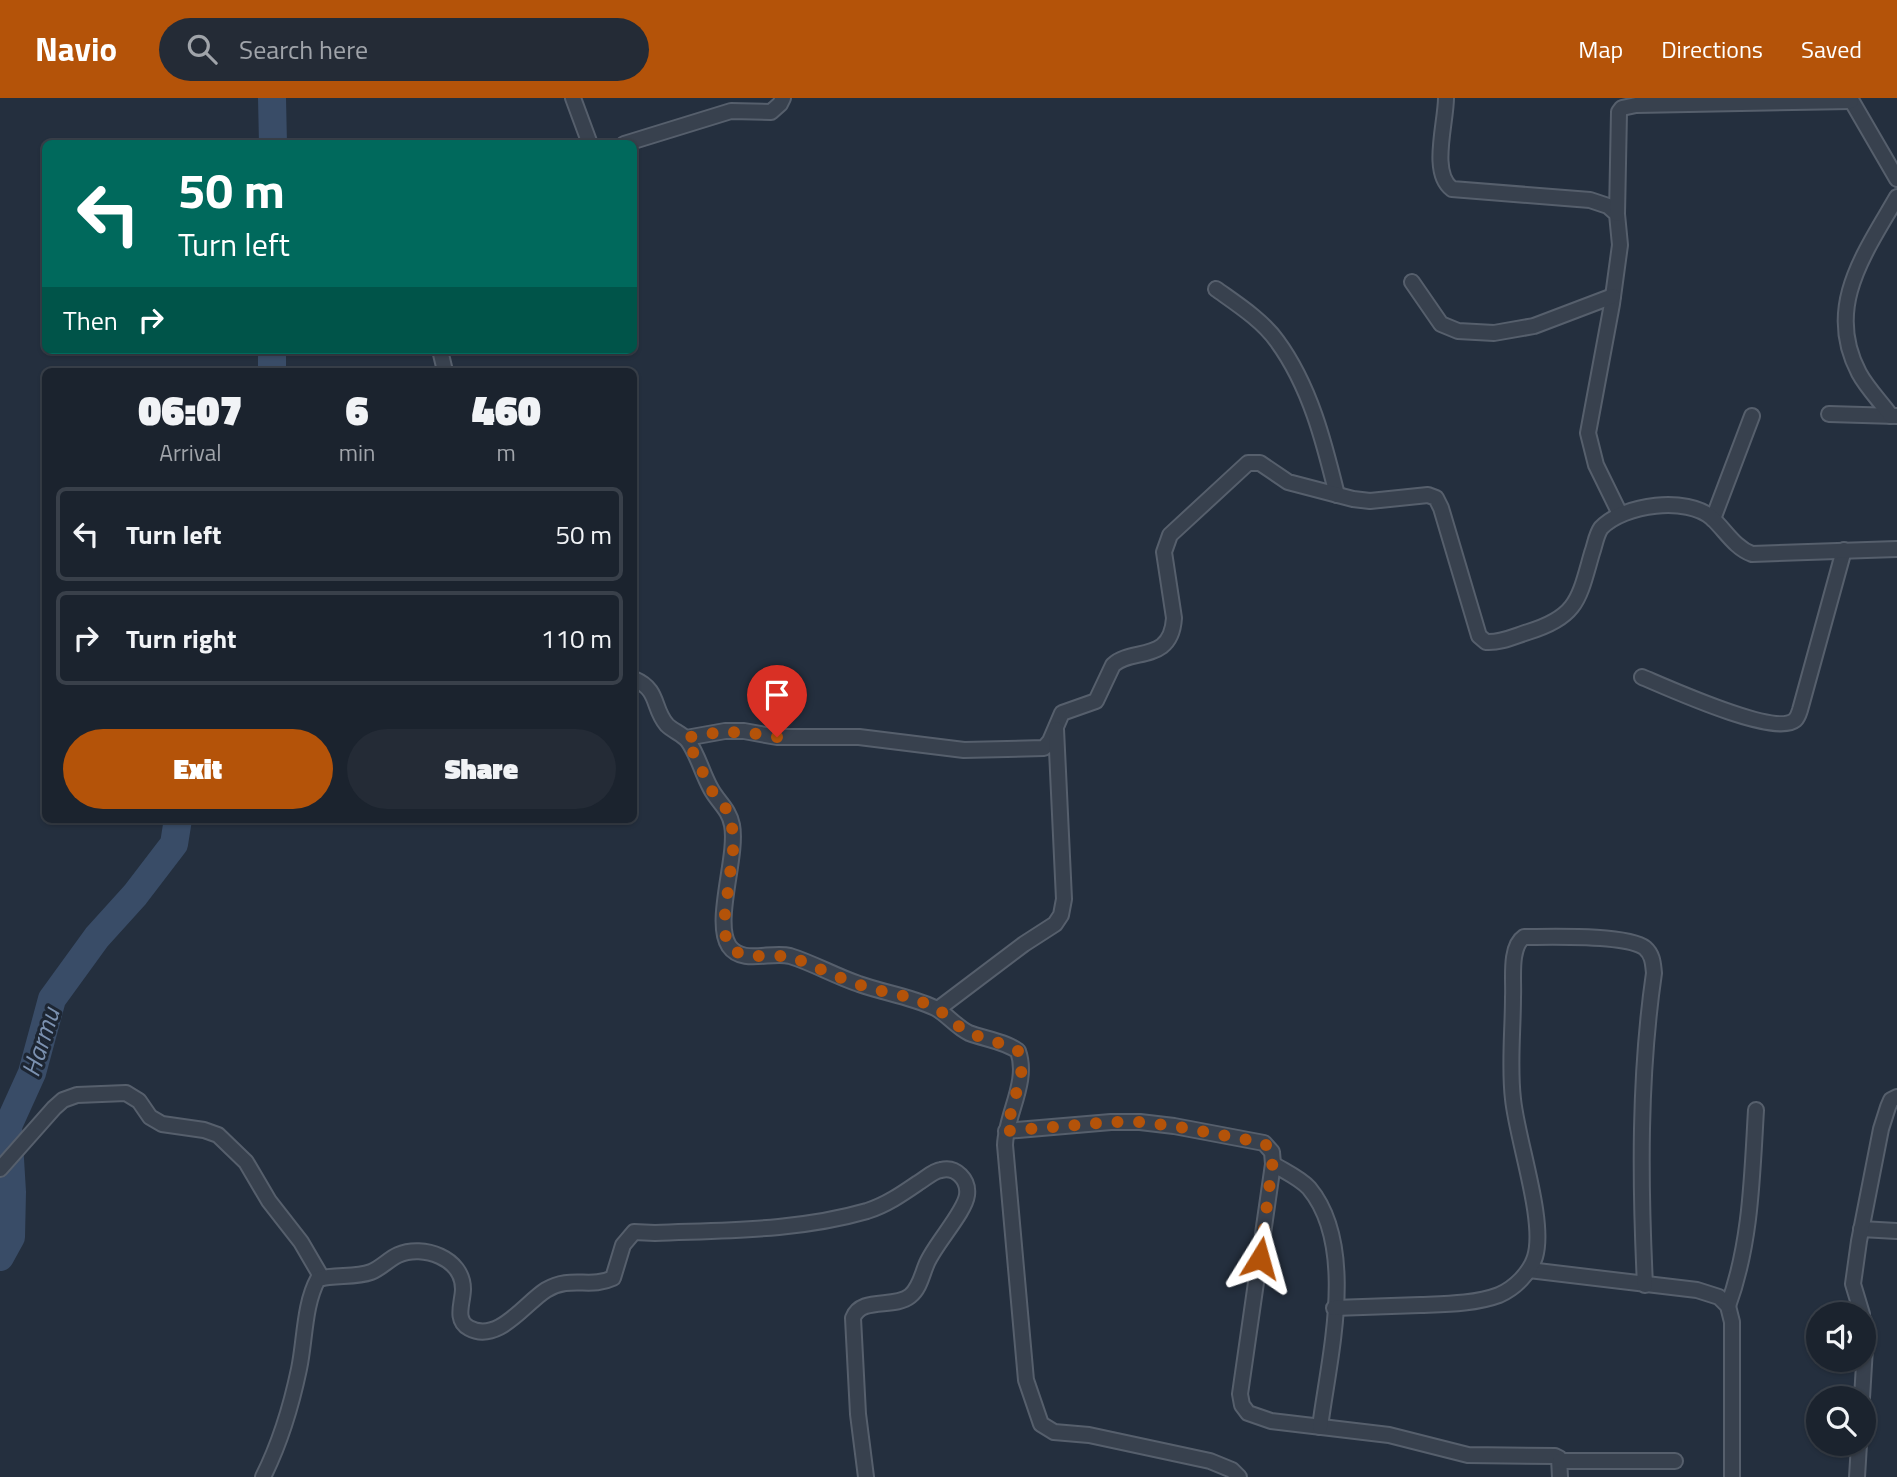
<!DOCTYPE html>
<style>
body{margin:0;font-family:"Titillium Web",sans-serif;background:#242b36;color:#f1f3f6;height:100vh;display:flex;flex-direction:column;font-size:26px;white-space:nowrap}
*{box-sizing:border-box;margin:0}
p{font-size:23px;color:#a0a4aa}
.icon{flex:none;width:38px;height:38px;fill:none;stroke:currentColor;stroke-width:2;stroke-linecap:round;stroke-linejoin:round}
.map{position:relative;flex:1;overflow:hidden}
.sheet{position:absolute;left:42px;top:270px;width:595px;height:455px;display:flex;flex-direction:column;background:#1b232e;border-radius:10px;box-shadow:0 2px 5px #0004,0 0 0 2px #39404a}
.sheet>*{flex:none}
.top-card{position:absolute;left:42px;top:42px;width:595px;height:214px;border-radius:10px;box-shadow:0 2px 5px #0004,0 0 0 2px #39404a;background:#00695c;color:#fff;overflow:hidden}
.buttons{position:absolute;left:1806px;top:1204px;display:grid;gap:14px}
.buttons a{display:grid;place-items:center;width:70px;height:70px;border-radius:50%;background:#1b232e;box-shadow:0 2px 5px #0004,0 0 0 2px #39404a;font-size:35px}
.pin{position:absolute;display:grid;place-items:center;width:60px;height:60px;color:#fff;margin:-72px -30px;border-radius:50% 50% 50% 0;rotate:-45deg;box-shadow:0 0 7px #0007}
.pin .icon{rotate:45deg}
.me{position:absolute;width:77px;margin:-38px;rotate:8deg;stroke-linejoin:round;filter:drop-shadow(0 0 5px #0008)}
.turn{display:flex;align-items:center;gap:24px;height:147px;padding:0 21px;font-size:32px}
.turn .icon{width:91px;height:91px;stroke-width:2.5}
.turn b{display:block;font-size:49px;line-height:60px}
.then{display:flex;align-items:center;height:66px;padding:0 21px;background:#0003;gap:14px;font-size:26px}
.eta{display:flex;justify-content:space-evenly;align-items:center;height:119px;text-align:center}
.eta b{font-size:42px;font-weight:800;line-height:49px}
.button{display:flex;gap:14px;margin-top:auto;padding:14px 21px}
.button a{flex:1;height:80px;border-radius:42px;background:#b45309;color:#fff;font-size:28px;font-weight:800;line-height:80px;text-align:center}
.button a+a{background:#242b36;color:#f1f3f6}
ul{padding:0;list-style:none}
li{display:flex;align-items:center;gap:21px;height:94px;margin:0 14px 10px;padding:0 7px;border:4px solid #39404a;border-radius:10px}
li div{flex:1}
li b{display:block;font-size:26px}
li em{font-style:normal}
header{display:flex;align-items:center;gap:42px;box-sizing:border-box;height:98px;padding:0 35px;background:#b45309;color:#fff}
header strong{font-size:33px}
nav{display:flex;gap:38px;margin-inline-start:auto;font-size:24px}
.search{width:490px;height:63px;background:#242b36;display:flex;align-items:center;gap:18px;box-sizing:border-box;padding:0 24px;border-radius:38px;color:#a0a4aa;font-size:26px}
.map>svg:first-child{display:block}
.lines{fill:none;stroke-linecap:round;stroke-linejoin:round}
.river{stroke:#394c67;stroke-width:28}
.street-casing{stroke:#565f6c;stroke-width:18}
.street{stroke:#38414e;stroke-width:14}
.route{stroke:#b45309;stroke-width:12;stroke-dasharray:0 21.6}
.labels{text-anchor:middle;dominant-baseline:central;stroke-width:6;stroke-linejoin:round;paint-order:stroke}
.water-label{font-size:26px;font-style:italic;fill:#7c92b1;stroke:#1d2633}
</style>
<header>
<strong>Navio</strong>
<div class="search"><svg class="icon" aria-label="search" viewBox="0 0 24 24"><circle cx="10" cy="10" r="6"/><path d="M15 15l6 6"/></svg>Search here</div>
<nav><a>Map</a><a>Directions</a><a>Saved</a></nav>
</header>
<div class="map">
<svg width="1897" height="1379" viewBox="0 0 1897 1379">
<rect width="100%" height="100%" fill="#242f3e"/>
<g class="lines">
<g class="river">
<polyline points="272,0 273,46"/>
<polyline points="272,252 272,273"/>
<polyline points="0,1159 11,1139 12,1094 8,1028 32,975 52,901 97,839 135,797 174,746 178,721"/>
</g>
<g class="street-casing">
<g id="street">
<polyline points="573,0 590,46"/>
<path d="M1446,0c0,25 -16,75 6,91l138,11 18,6 9,8 3,31 -8,59 -24,129 8,32 24,49"/>
<polyline points="1850,0 1897,81"/>
<polyline points="624,46 731,13 771,14 780,6 783,0"/>
<polyline points="1617,116 1619,14 1622,10 1636,7 1851,3"/>
<polyline points="1412,184 1441,226 1458,233 1494,235 1534,228 1613,198"/>
<path d="M1216,191c21,15 46,31 61,52 33,45 47,101 60,154"/>
<polyline points="440,252 445,273"/>
<polyline points="1829,316 1896,318"/>
<path d="M1891,318c-10,-14 -24,-28 -32,-43 -35,-66 6,-120 38,-176"/>
<polyline points="1713,421 1752,318"/>
<path d="M1642,579c24,10 133,60 153,43 3,-3 4,-7 5,-10l44,-160"/>
<path d="M634,581c26,11 18,29 33,46 6,6 16,9 21,16 10,14 14,32 23,48 7,13 18,20 21,36 6,31 -19,97 -3,121 13,19 42,5 61,10 23,7 45,20 69,28 25,9 51,12 76,24 12,6 21,19 34,25 16,6 35,8 49,18 11,31 -12,63 -13,94l21,235 15,44 13,8 35,3 121,26 22,9 7,7"/>
<path d="M686,640l39,-7h19l33,6h82l105,13 80,-2 6,-7 12,-28 34,-12 17,-36c19,-18 58,-1 61,-47l-10,-66 6,-17 78,-72h12l28,19 65,17 17,2 58,-6 8,3 5,10 38,128 7,6c15,1 29,-6 42,-10 50,-15 51,-34 64,-79 3,-8 4,-18 9,-25 23,-24 86,-32 111,-10 13,12 23,30 40,36l145,-5"/>
<polyline points="938,911 1024,846 1055,826 1061,817 1064,801 1056,631"/>
<polyline points="1006,1033 1111,1024 1140,1024 1174,1028 1264,1045 1272,1054 1273,1066 1240,1296 1242,1307 1248,1315 1271,1323 1389,1337 1468,1357 1555,1358 1559,1360 1560,1379"/>
<path d="M1273,1066c11,7 27,14 36,24 49,59 20,169 11,239"/>
<polyline points="0,1071 54,1010 63,1002 77,997 126,995 139,1003 150,1019 162,1026 204,1032 218,1037 246,1064 269,1103 301,1144 322,1180"/>
<polyline points="1861,1131 1897,1133"/>
<polyline points="1529,1172 1697,1192 1719,1199 1728,1208 1732,1224 1732,1379"/>
<path d="M1728,1208c23,-63 24,-129 28,-196"/>
<path d="M1334,1210c29,-1 57,-2 86,-3 25,-1 55,-1 79,-10 16,-7 31,-22 36,-38 11,-36 -18,-117 -22,-158 -4,-33 0,-68 0,-102 1,-16 -4,-50 11,-60 25,0 103,-3 121,11 8,7 8,16 9,25 -15,103 -14,208 -9,312"/>
<polyline points="1862,1216 1853,1186 1859,1143 1881,1031 1888,1009 1891,1002 1897,999"/>
<polyline points="1862,1300 1866,1233 1864,1223"/>
<polyline points="1560,1363 1675,1363"/>
<path d="M263,1379c17,-34 28,-70 36,-108 6,-28 5,-65 19,-90 17,-5 37,-1 53,-7 10,-4 18,-13 27,-17 25,-11 65,3 65,34 0,13 -9,31 6,39 29,16 56,-25 77,-38 25,-15 44,-1 67,-12l10,-33 11,-13 21,1c71,-3 143,-2 212,-22 19,-6 35,-17 51,-28 7,-4 15,-12 23,-13 15,-4 28,10 26,25 -2,17 -32,49 -40,68 -5,11 -7,25 -17,33 -16,13 -49,0 -57,22l5,96 8,63"/>
<polyline points="1857,1379 1859,1346"/>
</g>
</g>
<use href="#street" class="street"/>
</g>
<g class="lines">
<path class="route" d="M777,639c-35,-6 -57,-7 -91,1l26,53 15,19 5,15 1,25 -9,72 2,17 8,12 13,5h43l46,20 32,12 45,10 25,11 28,23 48,16 4,3 4,17 -2,11 -14,52 105,-9h29l34,4 90,17 5,5 4,11 -13,99"/>
</g>
<g class="labels">
<g class="water-label">
<text transform="translate(40 944) rotate(-72)">Harmu</text>
</g>
</g>
</svg>
<div class="buttons">
<a><svg class="icon" aria-label="sound" viewBox="0 0 24 24"><path d="M4 9h4l5-4v14l-5-4H4zM17 9q2 3 0 6"/></svg></a>
<a><svg class="icon" aria-label="search" viewBox="0 0 24 24"><circle cx="10" cy="10" r="6"/><path d="M15 15l6 6"/></svg></a>
</div>
<div class="pin" style="left:777px;top:639px;background:#d93025"><svg class="icon" aria-label="arrive" viewBox="0 0 24 24"><path d="M6 21V4h12l-3 4 3 4H6"/></svg></div>
<svg class="me" style="left:1260px;top:1160px" viewBox="-20 -20 40 40"><path d="M0-17L14 15 0 8-14 15z" fill="#b45309" stroke="#fff" stroke-width="4"/></svg>
<div class="top-card">
<div class="turn"><svg class="icon" aria-label="left" viewBox="0 0 24 24"><path d="M17 20v-9H6M10 6l-5 5 5 5"/></svg><div><b>50 m</b>Turn left</div></div>
<div class="then">Then<svg class="icon" aria-label="right" viewBox="0 0 24 24"><path d="M7 20v-9h11M14 6l5 5-5 5"/></svg></div>
</div>
<section class="sheet">
<div class="eta">
<div><b>06:07</b><p>Arrival</p></div>
<div><b>6</b><p>min</p></div>
<div><b>460</b><p>m</p></div>
</div>
<ul>
<li><svg class="icon" aria-label="left" viewBox="0 0 24 24"><path d="M17 20v-9H6M10 6l-5 5 5 5"/></svg><div><b>Turn left</b></div><em>50 m</em></li>
<li><svg class="icon" aria-label="right" viewBox="0 0 24 24"><path d="M7 20v-9h11M14 6l5 5-5 5"/></svg><div><b>Turn right</b></div><em>110 m</em></li>
</ul>
<div class="button"><a>Exit</a><a>Share</a></div>
</section>
</div>
